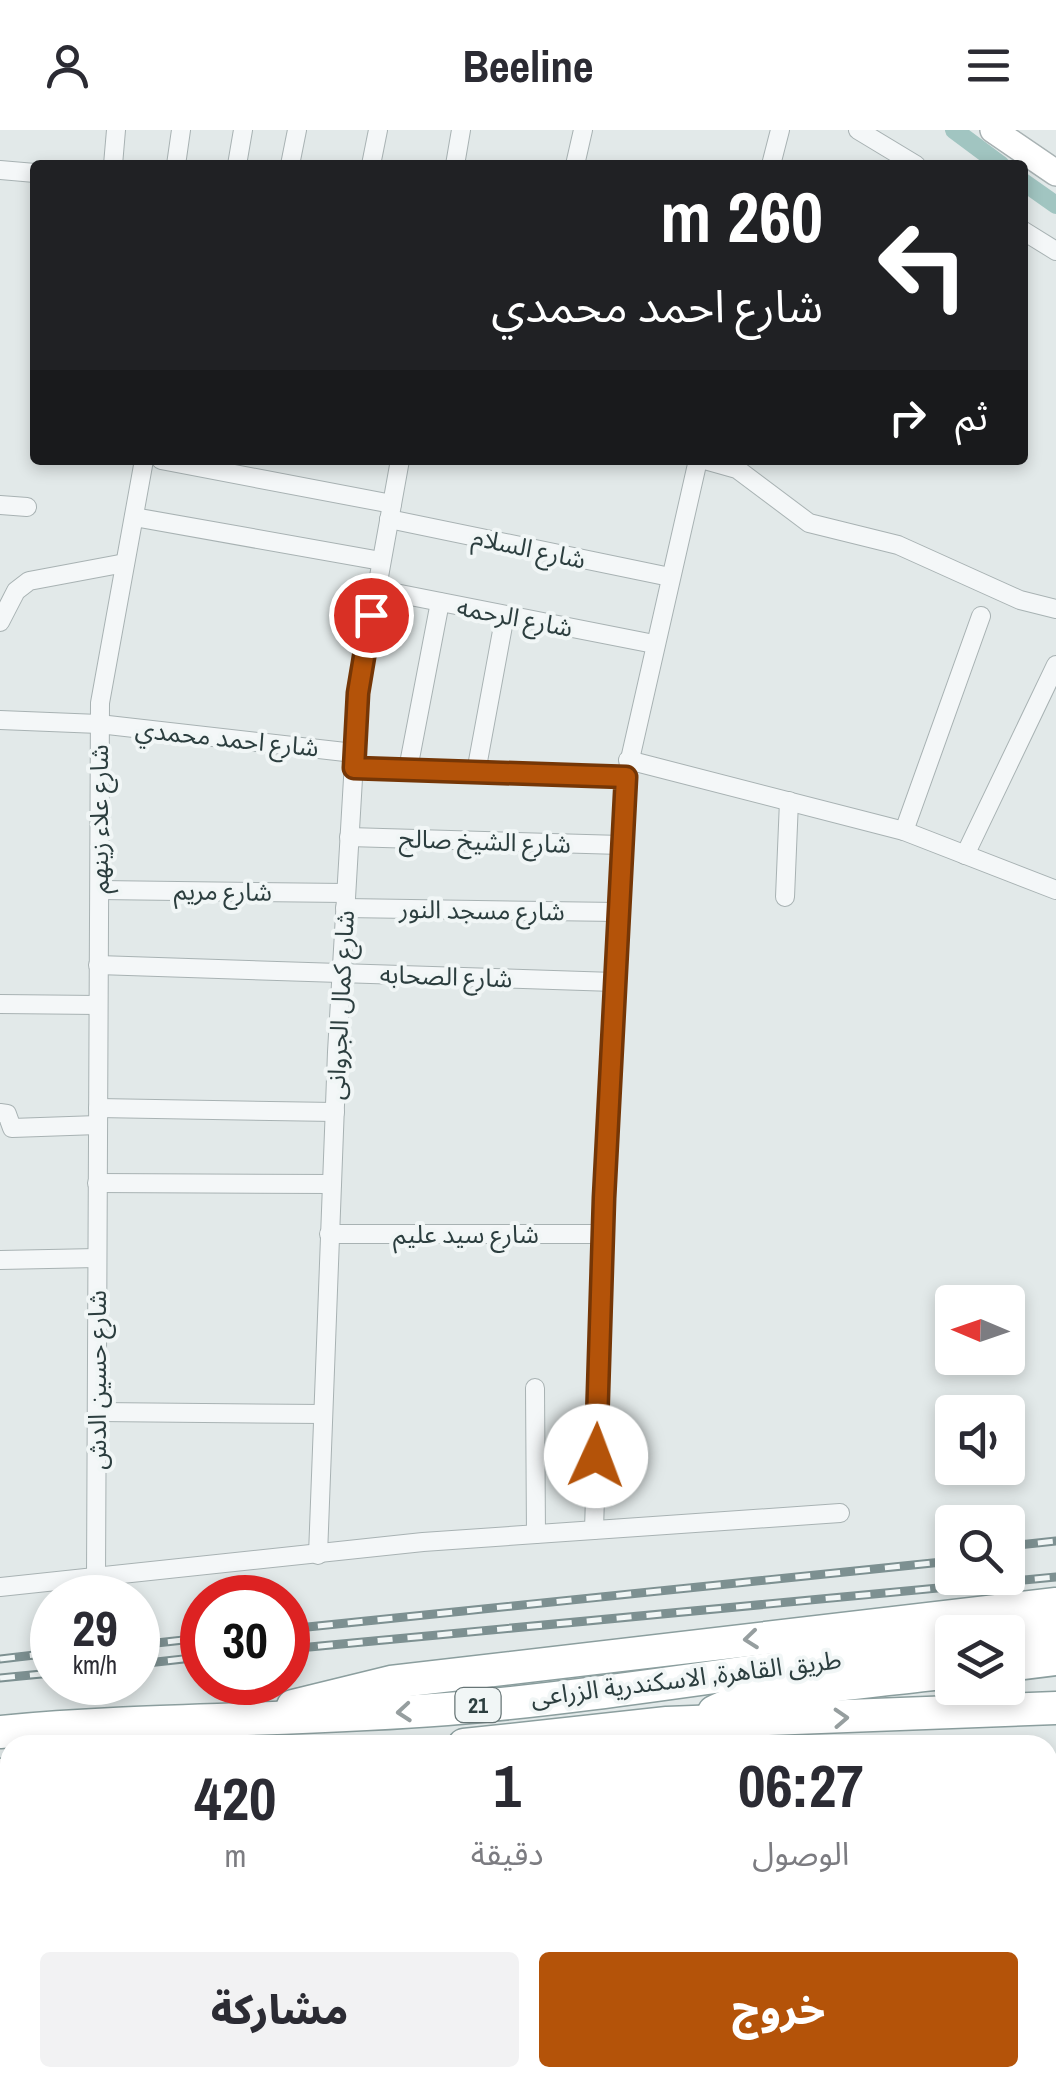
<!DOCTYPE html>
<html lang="ar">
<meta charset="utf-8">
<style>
body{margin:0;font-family:"Archivo Narrow","Noto Sans Arabic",sans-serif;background:#f2f2f3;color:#2b2b33;direction:rtl;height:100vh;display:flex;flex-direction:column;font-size:38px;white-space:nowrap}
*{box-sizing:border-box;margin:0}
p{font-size:32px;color:#7c7c81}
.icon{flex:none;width:55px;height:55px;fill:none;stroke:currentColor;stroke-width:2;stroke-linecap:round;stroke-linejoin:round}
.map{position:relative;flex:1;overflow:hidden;direction:ltr}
.side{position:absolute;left:0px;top:1605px;width:1058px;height:352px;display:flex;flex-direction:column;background:#fff;border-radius:30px 30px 0 0;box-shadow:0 5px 15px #0003;direction:rtl}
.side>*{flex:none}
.banner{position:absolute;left:30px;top:30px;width:998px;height:305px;border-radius:10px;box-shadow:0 5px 15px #0003;direction:rtl;background:#202124;color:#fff;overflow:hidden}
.needle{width:65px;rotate:272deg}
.tools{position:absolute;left:935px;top:1155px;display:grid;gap:20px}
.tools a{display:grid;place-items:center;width:90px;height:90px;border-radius:10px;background:#fff;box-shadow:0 5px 15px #0003;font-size:50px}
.speed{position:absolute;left:30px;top:1445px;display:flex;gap:20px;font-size:50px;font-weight:700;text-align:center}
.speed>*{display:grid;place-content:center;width:130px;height:130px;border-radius:50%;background:#fff;box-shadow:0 5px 15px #0003;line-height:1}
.speed small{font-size:25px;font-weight:400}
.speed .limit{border:15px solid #d22;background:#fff;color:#111}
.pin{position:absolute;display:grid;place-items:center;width:85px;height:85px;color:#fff;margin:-42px;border:5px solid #fff;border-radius:50%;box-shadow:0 2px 10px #0007}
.me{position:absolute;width:110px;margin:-55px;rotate:2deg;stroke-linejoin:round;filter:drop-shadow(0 0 8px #0008)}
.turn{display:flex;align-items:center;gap:35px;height:210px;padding:0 40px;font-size:45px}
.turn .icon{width:130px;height:130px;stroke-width:2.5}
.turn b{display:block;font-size:70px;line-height:85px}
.then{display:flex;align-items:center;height:95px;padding:0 40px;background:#0003;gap:20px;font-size:38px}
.eta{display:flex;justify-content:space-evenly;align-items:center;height:170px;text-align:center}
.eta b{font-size:60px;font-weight:800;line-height:70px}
.action{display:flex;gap:20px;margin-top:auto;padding:20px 40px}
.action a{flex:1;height:115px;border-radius:10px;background:#b45309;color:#fff;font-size:40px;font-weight:800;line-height:115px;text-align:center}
.action a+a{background:#f2f2f3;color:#2b2b33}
header{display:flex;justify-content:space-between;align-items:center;height:130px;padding:0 40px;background:#fff;font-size:45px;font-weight:800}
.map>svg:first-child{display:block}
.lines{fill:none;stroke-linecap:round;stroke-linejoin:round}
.canal{stroke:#a1c5c1;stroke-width:18}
.lane-casing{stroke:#a8b2b3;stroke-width:11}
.street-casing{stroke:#a8b2b3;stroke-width:20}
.secondary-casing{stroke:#a8b2b3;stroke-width:28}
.highway-casing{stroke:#8b9e9e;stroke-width:35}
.lane{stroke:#f4f7f8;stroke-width:9}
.street{stroke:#f4f7f8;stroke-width:18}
.secondary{stroke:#fff;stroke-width:25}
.highway{stroke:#fff;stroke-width:32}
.rail-casing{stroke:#7d9091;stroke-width:9}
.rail{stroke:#f1f6f6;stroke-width:5;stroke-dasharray:15;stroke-linecap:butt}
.oneway{stroke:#969e9f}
.route-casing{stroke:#753606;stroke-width:25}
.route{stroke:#b45309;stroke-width:18}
.labels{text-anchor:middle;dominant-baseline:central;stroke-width:8;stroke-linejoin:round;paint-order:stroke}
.shield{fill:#f1f6f6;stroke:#677576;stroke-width:2.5}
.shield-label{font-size:22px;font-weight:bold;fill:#2c3e3f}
.street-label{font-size:25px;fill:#2c3e3f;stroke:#f1f6f6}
</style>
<header><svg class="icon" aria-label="menu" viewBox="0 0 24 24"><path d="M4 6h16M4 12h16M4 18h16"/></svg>Beeline<svg class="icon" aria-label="person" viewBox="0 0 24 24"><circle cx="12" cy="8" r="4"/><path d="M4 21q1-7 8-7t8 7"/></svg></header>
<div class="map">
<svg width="1056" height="1957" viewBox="0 0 1056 1957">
<rect width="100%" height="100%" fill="#e2e9e9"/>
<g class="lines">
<g class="canal">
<polyline points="954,0 1001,35"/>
<polyline points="1022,51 1056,75"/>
</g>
<g class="lane-casing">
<g id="lane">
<polyline points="133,1948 134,1957"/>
<polyline points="768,1948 768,1957"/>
</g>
</g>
<g class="street-casing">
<g id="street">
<polyline points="858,0 916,35"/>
<polyline points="113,35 116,0"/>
<polyline points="176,35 181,0"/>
<polyline points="237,35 243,0"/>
<polyline points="290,35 297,0"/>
<polyline points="371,35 378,0"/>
<polyline points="455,35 461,0"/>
<polyline points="575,35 583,0"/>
<polyline points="771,35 780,0"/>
<polyline points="0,40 35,43"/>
<polyline points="1022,100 1056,121"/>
<polyline points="161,330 392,374"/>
<polyline points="705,330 737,339 809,393 898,415 1020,470 1056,479"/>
<polyline points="0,375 27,377"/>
<polyline points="134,387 381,431"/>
<polyline points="389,389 670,447"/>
<polyline points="375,459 654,514"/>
<polyline points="0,492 16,461 29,451 125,433"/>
<polyline points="0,590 99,594 354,623"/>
<polyline points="628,630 904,701 1056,760"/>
<polyline points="354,637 626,647"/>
<polyline points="408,639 440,472"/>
<polyline points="476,642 505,485"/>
<polyline points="904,701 981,486"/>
<polyline points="349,707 621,715"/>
<polyline points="965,725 1056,535"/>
<polyline points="100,760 346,763"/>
<polyline points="785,767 789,671"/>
<polyline points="345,778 618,782"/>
<polyline points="98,835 614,852"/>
<polyline points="0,874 98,875"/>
<polyline points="98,978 335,982"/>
<polyline points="0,983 7,984 12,998 98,995"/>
<polyline points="97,1053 332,1054"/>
<polyline points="329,1104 603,1104"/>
<polyline points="0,1130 97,1128"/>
<polyline points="535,1258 536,1404"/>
<polyline points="98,1282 323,1284"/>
<polyline points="594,1400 604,1069 626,647 698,330"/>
<polyline points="318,1425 337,922 358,563 400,330"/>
<polyline points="96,1448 100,573 144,330"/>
<polyline points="0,1457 423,1412 840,1383"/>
<polyline points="0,1913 10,1911"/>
<polyline points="358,1948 359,1957"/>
<polyline points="530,1948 531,1957"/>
</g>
</g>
<g class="secondary-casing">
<polyline id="secondary" points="993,0 1056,43"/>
</g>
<g class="highway-casing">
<g id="highway">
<polyline points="1008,1510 1056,1504"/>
<polyline points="1008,1535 1056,1529"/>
<polyline points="293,1576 391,1552 1056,1474"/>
<path d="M714,1582c38,-23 186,-33 238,-40"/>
<path d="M0,1602c149,-14 298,-11 447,-23 169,-14 337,-45 505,-63"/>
<polyline points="464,1615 667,1593 1056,1578"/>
<polyline points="0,1645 10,1644"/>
<polyline points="1056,1795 1056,1869"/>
<polyline points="1037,1948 1040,1957"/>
</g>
</g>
<use href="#lane" class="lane"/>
<use href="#street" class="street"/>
<use href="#secondary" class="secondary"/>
<use href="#highway" class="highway"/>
<g class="rail-casing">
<g id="rail">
<polyline points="1008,1416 1056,1411"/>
<polyline points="288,1499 952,1431"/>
<polyline points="138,1515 202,1508"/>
<polyline points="288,1519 1056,1447"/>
<polyline points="0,1529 52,1523"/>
<polyline points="138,1534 202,1527"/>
<polyline points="0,1548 52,1543"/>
</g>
</g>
<use href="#rail" class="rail"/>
</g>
<defs><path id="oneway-chevron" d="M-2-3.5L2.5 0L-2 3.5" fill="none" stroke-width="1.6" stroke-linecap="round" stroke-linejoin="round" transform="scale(2.5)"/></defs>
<g class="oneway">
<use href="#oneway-chevron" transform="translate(751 1509) rotate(174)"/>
<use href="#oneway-chevron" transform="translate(404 1582) rotate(175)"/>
<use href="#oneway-chevron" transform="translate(841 1588) rotate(-3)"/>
</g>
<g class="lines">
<g class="route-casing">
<polyline id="route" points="371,485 358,563 354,638 626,647 604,1068 596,1326"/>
</g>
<use href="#route" class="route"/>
</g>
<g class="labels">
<rect class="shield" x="455.5" y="1558" width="45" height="34" rx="8"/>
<g class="shield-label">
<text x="478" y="1575">21</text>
</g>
<g class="street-label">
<text transform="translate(529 418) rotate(12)">شارع السلام</text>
<text transform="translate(515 487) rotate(11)">شارع الرحمه</text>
<text transform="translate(227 608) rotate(6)">شارع احمد محمدي</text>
<text transform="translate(99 689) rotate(-90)">شارع علاء زينهم</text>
<text transform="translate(485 711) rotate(2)">شارع الشيخ صالح</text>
<text transform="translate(223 761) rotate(1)">شارع مريم</text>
<text transform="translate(482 780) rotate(1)">شارع مسجد النور</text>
<text transform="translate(446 846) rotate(2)">شارع الصحابه</text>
<text transform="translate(340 875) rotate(-87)">شارع كمال الجروانى</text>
<text x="466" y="1104">شارع سيد عليم</text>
<text transform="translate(97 1250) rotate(-90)">شارع حسين الدش</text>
<text transform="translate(686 1548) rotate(-7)">طريق القاهرة, الاسكندرية الزراعى</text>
</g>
</g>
</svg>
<div class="tools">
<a><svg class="needle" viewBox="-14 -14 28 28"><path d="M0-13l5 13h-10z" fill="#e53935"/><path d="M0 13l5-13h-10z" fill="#7c7c81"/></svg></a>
<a><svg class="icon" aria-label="sound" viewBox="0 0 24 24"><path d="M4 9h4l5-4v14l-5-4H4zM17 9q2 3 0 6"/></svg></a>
<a><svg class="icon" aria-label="search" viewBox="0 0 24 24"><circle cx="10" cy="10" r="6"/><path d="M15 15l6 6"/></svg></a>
<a><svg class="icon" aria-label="layers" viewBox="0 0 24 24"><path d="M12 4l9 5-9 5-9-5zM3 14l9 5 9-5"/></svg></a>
</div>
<div class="speed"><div>29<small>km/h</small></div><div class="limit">30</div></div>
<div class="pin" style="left:371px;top:485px;background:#d93025"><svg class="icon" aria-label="arrive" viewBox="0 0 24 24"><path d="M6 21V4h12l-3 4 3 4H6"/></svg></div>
<svg class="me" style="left:596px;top:1326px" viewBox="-20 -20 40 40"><circle r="19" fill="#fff"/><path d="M0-13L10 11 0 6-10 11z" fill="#b45309"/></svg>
<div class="banner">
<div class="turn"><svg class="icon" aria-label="left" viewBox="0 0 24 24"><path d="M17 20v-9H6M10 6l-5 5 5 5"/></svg><div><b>260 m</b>شارع احمد محمدي</div></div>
<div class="then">ثم<svg class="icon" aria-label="right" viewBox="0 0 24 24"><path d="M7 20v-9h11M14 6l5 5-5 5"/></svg></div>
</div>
<section class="side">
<div class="eta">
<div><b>06:27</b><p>الوصول</p></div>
<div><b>1</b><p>دقيقة</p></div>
<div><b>420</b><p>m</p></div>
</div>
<div class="action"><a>خروج</a><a>مشاركة</a></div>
</section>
</div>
